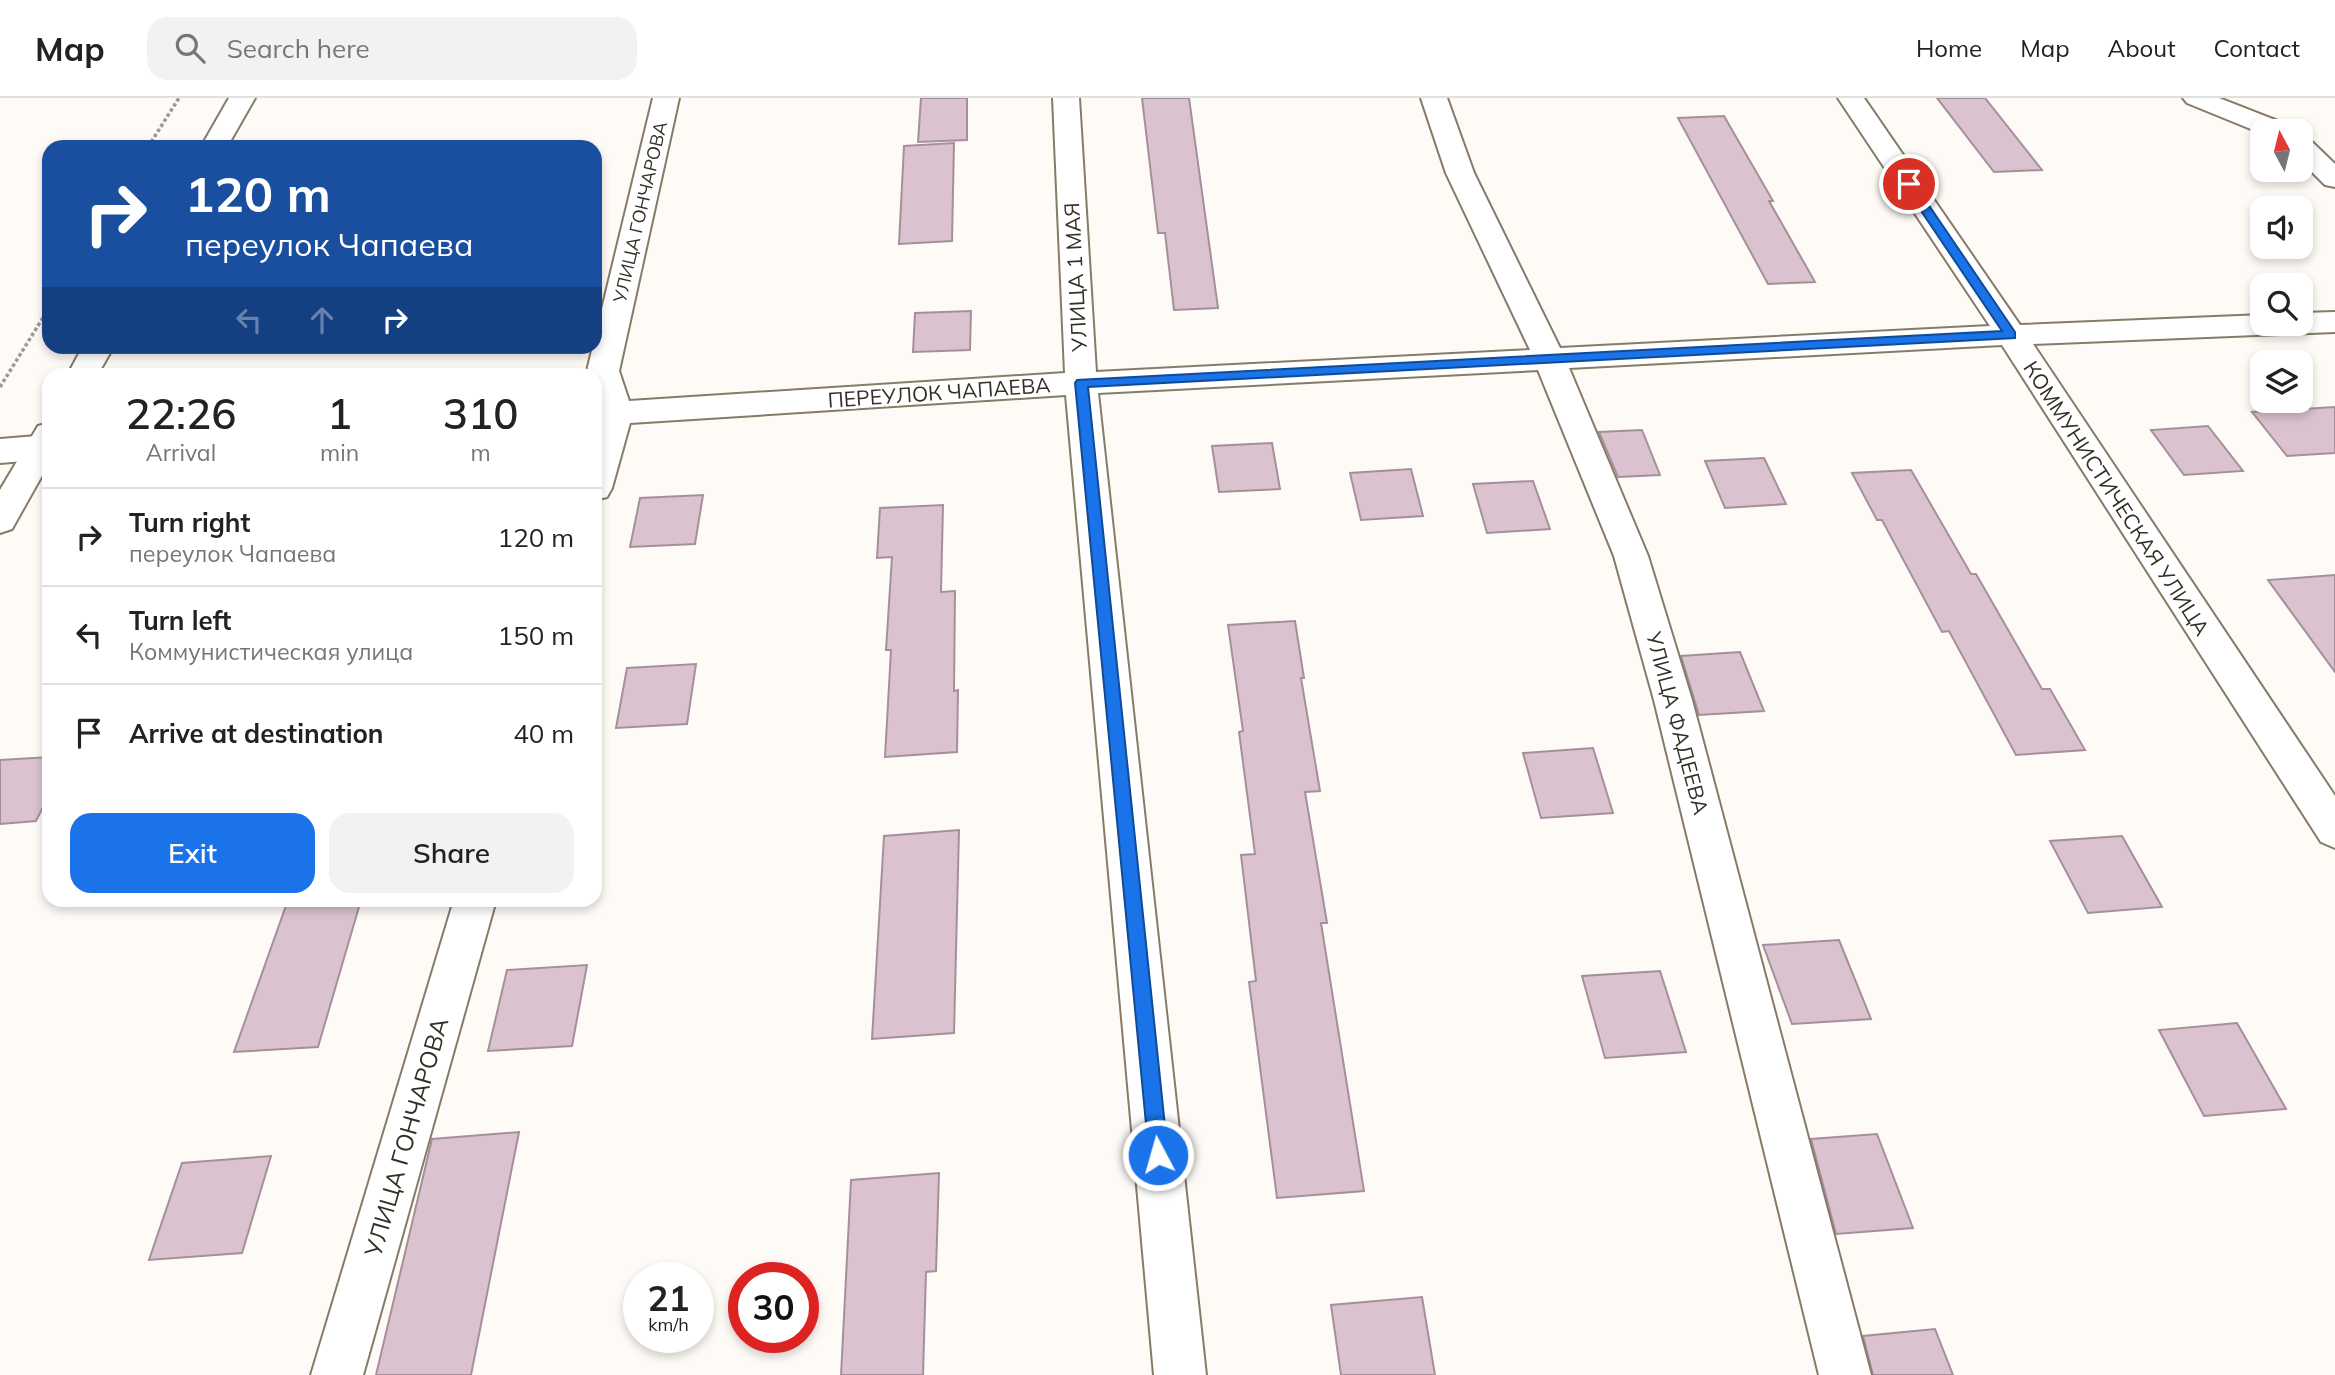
<!DOCTYPE html>
<meta charset="utf-8">
<style>
body{margin:0;font-family:Mulish,sans-serif;background:#f2f2f2;color:#222;height:100vh;display:flex;flex-direction:column;font-size:26px;white-space:nowrap}
*{box-sizing:border-box;margin:0}
p{font-size:23px;color:#767676}
.icon{flex:none;width:38px;height:38px;fill:none;stroke:currentColor;stroke-width:2;stroke-linecap:round;stroke-linejoin:round}
.map{position:relative;flex:1;overflow:hidden}
.details{position:absolute;left:42px;top:270px;width:560px;height:539px;display:flex;flex-direction:column;background:#fff;border-radius:21px;box-shadow:0 4px 10px #0003}
.details>*{flex:none}
.banner{position:absolute;left:42px;top:42px;width:560px;height:214px;border-radius:21px;box-shadow:0 4px 10px #0003;background:#1a4fa0;color:#fff;overflow:hidden}
.needle{width:46px;rotate:353deg}
.fabs{position:absolute;left:2250px;top:21px;display:grid;gap:14px}
.fabs a{display:grid;place-items:center;width:63px;height:63px;border-radius:14px;background:#fff;box-shadow:0 4px 10px #0003;font-size:35px}
.speed{position:absolute;left:623px;top:1164px;display:flex;gap:14px;font-size:35px;font-weight:700;text-align:center}
.speed>*{display:grid;place-content:center;width:91px;height:91px;border-radius:50%;background:#fff;box-shadow:0 4px 10px #0003;line-height:1}
.speed small{font-size:18px;font-weight:400}
.speed .limit{border:10px solid #d22;background:#fff;color:#111}
.pin{position:absolute;display:grid;place-items:center;width:60px;height:60px;color:#fff;margin:-30px;border:4px solid #fff;border-radius:50%;box-shadow:0 2px 7px #0007}
.me{position:absolute;width:77px;margin:-38px;rotate:354deg;stroke-linejoin:round;filter:drop-shadow(0 0 5px #0008)}
.turn{display:flex;align-items:center;gap:24px;height:147px;padding:0 28px;font-size:32px}
.turn .icon{width:91px;height:91px;stroke-width:2.5}
.turn b{display:block;font-size:49px;line-height:60px}
.lanes{display:flex;align-items:center;height:66px;padding:0 28px;background:#0003;justify-content:center;gap:35px;direction:ltr}
.lanes .off{opacity:.35}
.eta{display:flex;justify-content:space-evenly;align-items:center;height:119px;text-align:center}
.eta b{font-size:42px;font-weight:600;line-height:49px}
.cta{display:flex;gap:14px;margin-top:auto;padding:14px 28px}
.cta a{flex:1;height:80px;border-radius:21px;background:#1a73e8;color:#fff;font-size:28px;font-weight:600;line-height:80px;text-align:center}
.cta a+a{background:#f2f2f2;color:#222}
ul{padding:0;list-style:none}
li{display:flex;align-items:center;gap:21px;height:98px;padding:0 28px;border-top:2px solid #e0e0e0}
li div{flex:1}
li b{display:block;font-size:26px}
li em{font-style:normal}
header{display:flex;align-items:center;gap:42px;box-sizing:border-box;height:98px;padding:0 35px;background:#fff;border-bottom:2px solid #e0e0e0}
header strong{font-size:33px}
nav{display:flex;gap:38px;margin-inline-start:auto;font-size:24px}
.search{width:490px;height:63px;background:#f2f2f2;display:flex;align-items:center;gap:18px;box-sizing:border-box;padding:0 24px;border-radius:21px;color:#767676;font-size:26px}
.map>svg:first-child{display:block}
.building{fill:#dac2cf;stroke:#a68f9c;stroke-width:2}
.lines{fill:none;stroke-linecap:round;stroke-linejoin:round}
.minor-casing{stroke:#867b67;stroke-width:4}
.major-casing{stroke:#867b67;stroke-width:4}
.path{stroke:#9d9993;stroke-width:3.5;stroke-dasharray:3.5 2.5;stroke-linecap:butt}
.minor{fill:#fff;fill-rule:evenodd}
.major{fill:#fff;fill-rule:evenodd}
.route{fill:#1a73e8;stroke:#114b97;stroke-width:2}
.labels{text-anchor:middle;dominant-baseline:central;stroke-width:5;stroke-linejoin:round;paint-order:stroke}
.far-street-label{font-size:18px;fill:#342f26;stroke:#fff}
.street-label{font-size:21px;fill:#342f26;stroke:#fff}
.near-street-label{font-size:24px;fill:#342f26;stroke:#fff}
</style>
<header>
<strong>Map</strong>
<div class="search"><svg class="icon" aria-label="search" viewBox="0 0 24 24"><circle cx="10" cy="10" r="6"/><path d="M15 15l6 6"/></svg>Search here</div>
<nav><a>Home</a><a>Map</a><a>About</a><a>Contact</a></nav>
</header>
<div class="map">
<svg width="2335" height="1277" viewBox="0 0 2335 1277">
<rect width="100%" height="100%" fill="#fefbf7"/>
<g class="building">
<polygon points="921,0 967,0 967,42 918,44"/>
<polygon points="1142,0 1189,0 1218,210 1174,212 1165,135 1158,135"/>
<polygon points="1937,0 1985,0 2042,72 1994,74"/>
<polygon points="1724,18 1773,103 1769,103 1815,184 1768,186 1678,20"/>
<polygon points="954,45 952,143 899,146 904,48"/>
<polygon points="971,213 970,252 913,254 915,215"/>
<polygon points="2335,309 2335,355 2287,358 2252,314"/>
<polygon points="2208,328 2243,373 2184,377 2151,332"/>
<polygon points="1642,332 1660,377 1618,379 1599,334"/>
<polygon points="1272,345 1280,391 1219,394 1212,348"/>
<polygon points="1764,360 1786,406 1725,410 1705,363"/>
<polygon points="1411,371 1423,418 1361,422 1350,375"/>
<polygon points="1911,372 1971,476 1976,476 2042,591 2050,591 2085,652 2016,657 1949,533 1942,534 1882,422 1877,422 1852,375"/>
<polygon points="1533,383 1550,431 1487,435 1473,386"/>
<polygon points="703,397 695,446 630,449 640,400"/>
<polygon points="943,407 941,494 955,493 954,593 958,592 957,654 885,659 891,552 886,552 892,459 877,460 880,410"/>
<polygon points="2335,477 2335,574 2268,482"/>
<polygon points="1295,523 1304,580 1301,580 1320,693 1305,694 1327,825 1321,825 1364,1093 1277,1100 1249,884 1256,883 1241,757 1255,756 1239,634 1243,633 1228,527"/>
<polygon points="1740,554 1764,613 1699,617 1681,558"/>
<polygon points="696,566 687,626 616,630 627,570"/>
<polygon points="1593,650 1613,715 1541,720 1523,655"/>
<polygon points="49,659 49,697 36,723 0,726 0,662"/>
<polygon points="959,732 954,935 872,941 884,738"/>
<polygon points="2122,738 2162,809 2088,815 2050,743"/>
<polygon points="288,802 361,802 318,949 234,954"/>
<polygon points="1839,842 1871,921 1792,926 1763,847"/>
<polygon points="587,867 572,948 488,953 507,872"/>
<polygon points="1660,873 1686,954 1605,960 1582,878"/>
<polygon points="2237,925 2286,1011 2204,1018 2159,932"/>
<polygon points="519,1034 471,1277 376,1277 432,1041"/>
<polygon points="1877,1036 1913,1130 1836,1136 1811,1041"/>
<polygon points="271,1058 242,1155 149,1162 182,1065"/>
<polygon points="939,1075 936,1173 926,1174 923,1277 841,1277 851,1082"/>
<polygon points="1422,1199 1435,1277 1341,1277 1331,1207"/>
<polygon points="1935,1231 1953,1277 1873,1277 1863,1238"/>
</g>
<g class="lines">
<g class="minor-casing">
<g id="minor">
<polygon points="653,0 679,0 619,273 629,303 1065,275 1053,0 1079,0 1096,274 1530,252 1446,75 1421,0 1447,0 1474,75 1560,250 1990,228 1838,0 1864,0 2020,227 2263,217 2263,226 2301,226 2301,215 2335,214 2335,234 2033,246 2335,698 2335,750 2321,744 2002,247 1569,270 1648,458 1692,602 1871,1277 1819,1277 1654,602 1614,458 1538,272 1098,295 1206,1277 1154,1277 1066,297 630,325 612,390 607,399 595,402 595,335 597,327 595,327 595,305 598,305 595,276 589,276 587,273"/>
<polygon points="2183,0 2219,0 2288,27 2292,33 2263,33 2263,36 2187,5"/>
<polygon points="2301,40 2310,42 2335,66 2335,89 2325,87 2301,63"/>
<polygon points="49,337 49,361 0,365 0,341"/>
<polygon points="454,802 496,802 363,1277 311,1277"/>
</g>
</g>
<g class="major-casing">
<g id="major">
<polygon points="229,0 255,0 227,49 201,49"/>
<polygon points="83,248 114,248 98,276 68,276"/>
<polygon points="49,325 49,365 12,431 0,435 0,392 38,328"/>
</g>
</g>
<g class="path">
<polyline points="148,49 179,0"/>
<polyline points="0,289 49,210"/>
</g>
<use href="#minor" class="minor"/>
<use href="#major" class="major"/>
</g>
<polygon class="route" points="1905,84 1913,84 2015,234 2015,240 1088,289 1168,1057 1165,1064 1158,1066 1151,1064 1149,1057 1075,285 1077,282 2002,233 1903,86"/>
<g class="labels">
<g class="far-street-label">
<text transform="translate(640 114) rotate(-77)">УЛИЦА ГОНЧАРОВА</text>
</g>
<g class="street-label">
<text transform="translate(1075 179) rotate(-93)">УЛИЦА 1 МАЯ</text>
<text transform="translate(939 294) rotate(-4)">ПЕРЕУЛОК ЧАПАЕВА</text>
<text transform="translate(2117 400) rotate(57)">КОММУНИСТИЧЕСКАЯ УЛИЦА</text>
<text transform="translate(1678 625) rotate(75)">УЛИЦА ФАДЕЕВА</text>
</g>
<g class="near-street-label">
<text transform="translate(406 1039) rotate(-74)">УЛИЦА ГОНЧАРОВА</text>
</g>
</g>
</svg>
<div class="fabs">
<a><svg class="needle" viewBox="-14 -14 28 28"><path d="M0-13l5 13h-10z" fill="#e53935"/><path d="M0 13l5-13h-10z" fill="#767676"/></svg></a>
<a><svg class="icon" aria-label="sound" viewBox="0 0 24 24"><path d="M4 9h4l5-4v14l-5-4H4zM17 9q2 3 0 6"/></svg></a>
<a><svg class="icon" aria-label="search" viewBox="0 0 24 24"><circle cx="10" cy="10" r="6"/><path d="M15 15l6 6"/></svg></a>
<a><svg class="icon" aria-label="layers" viewBox="0 0 24 24"><path d="M12 4l9 5-9 5-9-5zM3 14l9 5 9-5"/></svg></a>
</div>
<div class="speed"><div>21<small>km/h</small></div><div class="limit">30</div></div>
<div class="pin" style="left:1909px;top:86px;background:#d93025"><svg class="icon" aria-label="arrive" viewBox="0 0 24 24"><path d="M6 21V4h12l-3 4 3 4H6"/></svg></div>
<svg class="me" style="left:1158px;top:1057px" viewBox="-20 -20 40 40"><circle r="17" fill="#1a73e8" stroke="#fff" stroke-width="3"/><path d="M0-11L8 9 0 5-8 9z" fill="#fff"/></svg>
<div class="banner">
<div class="turn"><svg class="icon" aria-label="right" viewBox="0 0 24 24"><path d="M7 20v-9h11M14 6l5 5-5 5"/></svg><div><b>120 m</b>переулок Чапаева</div></div>
<div class="lanes"><svg class="icon off" aria-label="left" viewBox="0 0 24 24"><path d="M17 20v-9H6M10 6l-5 5 5 5"/></svg><svg class="icon off" aria-label="ahead" viewBox="0 0 24 24"><path d="M12 20V5M6 11l6-6 6 6"/></svg><svg class="icon" aria-label="right" viewBox="0 0 24 24"><path d="M7 20v-9h11M14 6l5 5-5 5"/></svg></div>
</div>
<section class="details">
<div class="eta">
<div><b>22:26</b><p>Arrival</p></div>
<div><b>1</b><p>min</p></div>
<div><b>310</b><p>m</p></div>
</div>
<ul>
<li><svg class="icon" aria-label="right" viewBox="0 0 24 24"><path d="M7 20v-9h11M14 6l5 5-5 5"/></svg><div><b>Turn right</b><p>переулок Чапаева</p></div><em>120 m</em></li>
<li><svg class="icon" aria-label="left" viewBox="0 0 24 24"><path d="M17 20v-9H6M10 6l-5 5 5 5"/></svg><div><b>Turn left</b><p>Коммунистическая улица</p></div><em>150 m</em></li>
<li><svg class="icon" aria-label="arrive" viewBox="0 0 24 24"><path d="M6 21V4h12l-3 4 3 4H6"/></svg><div><b>Arrive at destination</b></div><em>40 m</em></li>
</ul>
<div class="cta"><a>Exit</a><a>Share</a></div>
</section>
</div>
